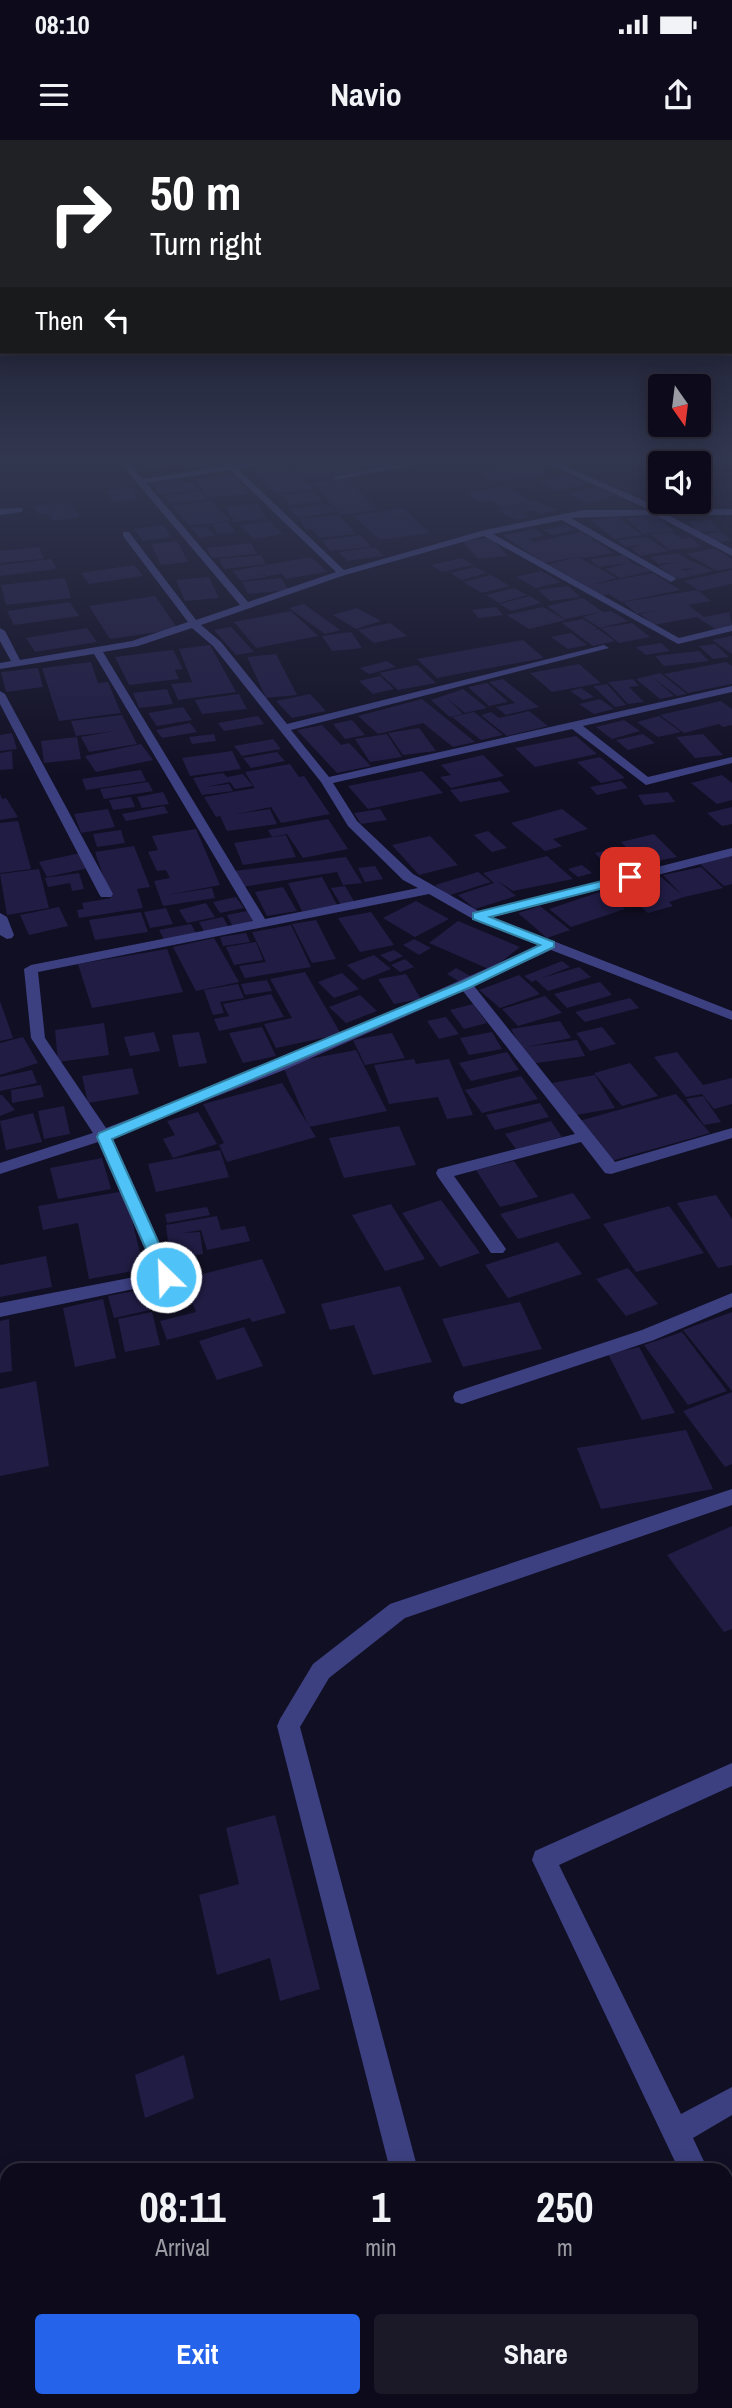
<!DOCTYPE html>
<style>
body{margin:0;font-family:"Archivo Narrow",sans-serif;background:#1b1928;color:#f1f3f6;height:100vh;display:flex;flex-direction:column;font-size:26px;white-space:nowrap}
*{box-sizing:border-box;margin:0}
p{font-size:23px;color:#9a9ba3}
.icon{flex:none;width:38px;height:38px;fill:none;stroke:currentColor;stroke-width:2;stroke-linecap:round;stroke-linejoin:round}
.map{position:relative;flex:1;overflow:hidden}
.details{position:absolute;left:0px;top:2023px;width:733px;height:245px;display:flex;flex-direction:column;background:#0d0b1b;border-radius:21px 21px 0 0;box-shadow:0 4px 18px #0003,0 0 0 2px #2d2b3a}
.details>*{flex:none}
.banner{position:absolute;left:0px;top:0px;width:733px;height:214px;box-shadow:0 4px 18px #0003,0 0 0 2px #2d2b3a;background:#202124;color:#fff;overflow:hidden}
.needle{width:46px;rotate:166deg}
.fabs{position:absolute;left:648px;top:234px;display:grid;gap:14px}
.fabs a{display:grid;place-items:center;width:63px;height:63px;border-radius:7px;background:#0d0b1b;box-shadow:0 4px 18px #0003,0 0 0 2px #2d2b3a;font-size:35px}
.pin{position:absolute;display:grid;place-items:center;width:60px;height:60px;color:#fff;margin:-30px;border-radius:14px;box-shadow:0 4px 10px #0006}
.me{position:absolute;width:77px;margin:-38px;rotate:336deg;stroke-linejoin:round;filter:drop-shadow(0 0 5px #0008)}
.turn{display:flex;align-items:center;gap:24px;height:147px;padding:0 35px;font-size:32px}
.turn .icon{width:91px;height:91px;stroke-width:2.5}
.turn b{display:block;font-size:49px;line-height:60px}
.then{display:flex;align-items:center;height:66px;padding:0 35px;background:#0003;gap:14px;font-size:26px}
.eta{display:flex;justify-content:space-evenly;align-items:center;height:119px;text-align:center}
.eta b{font-size:42px;font-weight:800;line-height:49px}
.primary-button{display:flex;gap:14px;margin-top:auto;padding:14px 35px}
.primary-button a{flex:1;height:80px;border-radius:7px;background:#2563eb;color:#fff;font-size:28px;font-weight:800;line-height:80px;text-align:center}
.primary-button a+a{background:#1b1928;color:#f1f3f6}
.status{display:flex;justify-content:space-between;align-items:center;height:49px;padding:0 35px;background:#0d0b1b;direction:ltr}
.status svg{height:19px;fill:currentColor}
header{display:flex;justify-content:space-between;align-items:center;height:91px;padding:0 35px;background:#0d0b1b;font-size:32px;font-weight:800}
.map>svg:first-child{display:block}
.building{fill:#211c44}
.lines{fill:none;stroke-linecap:round;stroke-linejoin:round}
.minor{fill:#3c4081;fill-rule:evenodd}
.route{fill:#4fc3f7;stroke:#337fa1;stroke-width:2}
</style>
<div class="status"><b>08:10</b><svg viewBox="0 0 49 12"><path d="M0 12V9h3v3zM5 12V6h3v6zM10 12V3h3v9zM15 12V0h3v12zM26 1h20v11H26zM47 4h2v5h-2z"/></svg></div>
<header><svg class="icon" aria-label="menu" viewBox="0 0 24 24"><path d="M4 6h16M4 12h16M4 18h16"/></svg>Navio<svg class="icon" aria-label="share" viewBox="0 0 24 24"><path d="M12 15V3M7 8l5-5 5 5M5 13v7h14v-7"/></svg></header>
<div class="map">
<svg width="732" height="2268" viewBox="0 0 732 2268">
<rect width="100%" height="100%" fill="#110f24"/>
<g class="building">
<polygon points="172,320 174,323 168,324 170,328 144,330 140,322"/>
<polygon points="217,320 221,326 183,330 179,322"/>
<polygon points="333,320 347,320 364,331 312,340 293,327"/>
<polygon points="355,320 416,320 416,321 370,329"/>
<polygon points="536,324 547,336 490,342 480,332"/>
<polygon points="286,326 292,333 257,337 252,330"/>
<polygon points="297,333 314,349 276,354 260,338"/>
<polygon points="235,335 248,354 208,358 195,339"/>
<polygon points="567,335 586,344 557,351 539,341"/>
<polygon points="347,339 377,370 341,375 313,343"/>
<polygon points="181,340 182,343 193,342 197,350 158,354 152,342"/>
<polygon points="505,346 532,362 537,361 557,370 541,374 532,370 522,373 530,377 517,380 498,371 528,363 503,368 490,360 480,362 467,354"/>
<polygon points="596,347 616,356 588,363 568,354"/>
<polygon points="132,348 138,359 113,362 107,350"/>
<polygon points="202,351 207,360 170,363 165,355"/>
<polygon points="314,351 322,361 290,365 282,355"/>
<polygon points="211,361 231,381 190,386 172,366"/>
<polygon points="68,362 81,377 54,381 48,373 40,375 33,367"/>
<polygon points="257,364 267,379 235,382 225,367"/>
<polygon points="326,364 336,372 299,378 289,369"/>
<polygon points="403,368 413,377 396,380 413,378 430,393 380,400 353,376"/>
<polygon points="339,375 356,394 319,398 312,389 306,389 299,379"/>
<polygon points="656,375 674,391 643,394 626,378"/>
<polygon points="617,376 642,395 615,399 590,380"/>
<polygon points="711,380 720,391 697,392 689,381"/>
<polygon points="269,381 283,394 254,399 240,385"/>
<polygon points="228,382 236,392 217,394 213,384"/>
<polygon points="163,385 172,397 143,401 134,389"/>
<polygon points="567,385 576,390 552,395 543,390"/>
<polygon points="206,386 215,395 200,398 191,388"/>
<polygon points="535,389 545,395 529,399 534,402 581,392 614,413 586,418 578,417 617,438 590,445 653,433 680,450 621,462 609,454 602,456 546,425 577,417 544,423 502,395"/>
<polygon points="673,392 681,399 691,398 701,407 669,410 651,394"/>
<polygon points="720,392 732,400 718,403 703,395"/>
<polygon points="361,395 371,407 330,411 322,400"/>
<polygon points="646,397 669,411 640,416 630,408 640,405 625,407 617,400"/>
<polygon points="491,398 508,416 478,419 462,401"/>
<polygon points="177,401 188,422 161,425 151,404"/>
<polygon points="251,403 257,414 212,418 206,408"/>
<polygon points="39,407 44,419 0,423 0,411"/>
<polygon points="375,407 384,416 347,421 339,412"/>
<polygon points="714,408 732,419 732,428 717,431 687,414"/>
<polygon points="678,413 689,420 714,431 693,436 685,431 694,428 682,429 692,436 677,439 658,426 677,422 659,424 650,417"/>
<polygon points="261,415 266,424 224,429 219,419"/>
<polygon points="623,415 632,423 652,431 620,438 605,429 628,423 598,427 590,419"/>
<polygon points="311,417 327,432 286,439 282,434 267,436 262,432 266,437 241,441 232,431"/>
<polygon points="462,418 473,425 442,432 431,425"/>
<polygon points="51,419 57,429 0,436 0,425"/>
<polygon points="134,425 143,436 89,444 81,433"/>
<polygon points="475,427 487,433 462,440 450,433"/>
<polygon points="732,430 732,444 700,451 684,441"/>
<polygon points="541,431 561,442 536,448 516,437"/>
<polygon points="491,435 510,446 482,453 463,442"/>
<polygon points="209,437 219,458 185,461 176,440"/>
<polygon points="65,438 71,458 6,465 1,445"/>
<polygon points="281,438 289,450 248,454 242,442"/>
<polygon points="568,446 580,457 550,461 538,450"/>
<polygon points="514,448 527,455 499,463 486,455"/>
<polygon points="697,450 711,461 688,465 704,477 729,472 732,485 715,489 697,477 654,485 640,474 662,469 637,474 623,462"/>
<polygon points="155,456 178,489 110,499 89,466"/>
<polygon points="530,456 541,463 511,471 500,464"/>
<polygon points="583,458 603,472 611,471 628,481 600,488 583,477 601,472 565,479 547,466"/>
<polygon points="70,462 79,476 14,485 7,471"/>
<polygon points="304,464 340,490 325,494 289,468"/>
<polygon points="496,467 503,475 479,478 472,470"/>
<polygon points="543,467 566,480 529,489 507,475"/>
<polygon points="357,468 381,481 356,489 333,475"/>
<polygon points="291,471 318,496 256,508 234,482"/>
<polygon points="583,479 597,488 593,490 598,489 615,501 593,506 562,483"/>
<polygon points="390,483 407,496 374,503 358,490"/>
<polygon points="632,483 650,497 619,503 601,488"/>
<polygon points="231,487 254,512 236,515 214,490"/>
<polygon points="87,488 97,502 35,512 26,498"/>
<polygon points="351,492 362,508 332,511 322,496"/>
<polygon points="571,493 587,505 568,509 551,497"/>
<polygon points="732,496 732,514 712,500"/>
<polygon points="523,500 544,518 437,538 417,519"/>
<polygon points="661,503 670,511 646,515 636,507"/>
<polygon points="715,504 729,517 713,519 699,506"/>
<polygon points="210,505 236,552 178,560 171,544 192,542 179,509"/>
<polygon points="173,510 183,529 175,530 179,539 129,545 115,517"/>
<polygon points="699,511 709,521 664,526 655,516"/>
<polygon points="276,514 297,555 266,558 247,517"/>
<polygon points="387,521 396,527 369,534 360,528"/>
<polygon points="91,522 98,543 108,542 121,573 59,581 42,528"/>
<polygon points="726,522 732,526 732,544 688,553 664,534"/>
<polygon points="579,524 601,543 552,552 530,533"/>
<polygon points="417,525 436,543 398,550 379,533"/>
<polygon points="38,528 43,547 6,552 1,532"/>
<polygon points="660,533 687,554 677,556 652,537 674,556 660,559 636,539"/>
<polygon points="380,536 394,549 373,554 359,541"/>
<polygon points="503,539 539,567 506,575 496,567 515,563 489,542"/>
<polygon points="633,539 639,546 629,547 644,562 628,564 608,542"/>
<polygon points="487,543 508,562 489,566 468,547"/>
<polygon points="607,544 626,565 615,567 593,546"/>
<polygon points="581,548 594,557 583,560 570,551"/>
<polygon points="167,549 173,564 139,568 133,553"/>
<polygon points="463,549 487,568 465,573 447,558 463,574 450,577 431,560"/>
<polygon points="239,554 247,569 202,574 195,560"/>
<polygon points="310,554 326,571 292,578 276,561"/>
<polygon points="422,559 475,602 453,607 423,583 378,594 358,576"/>
<polygon points="600,559 614,569 594,574 579,564"/>
<polygon points="721,561 732,569 732,585 723,587 719,584 684,593 660,575"/>
<polygon points="183,567 192,580 157,586 148,573"/>
<polygon points="529,571 548,586 507,596 481,575 491,572 499,578"/>
<polygon points="474,572 503,595 481,600 452,577"/>
<polygon points="122,575 137,604 89,612 81,597 114,591 76,596 71,581"/>
<polygon points="258,576 264,584 224,591 218,583"/>
<polygon points="659,576 681,592 658,597 637,582"/>
<polygon points="352,580 365,595 345,599 333,584"/>
<polygon points="624,580 640,591 612,599 596,587"/>
<polygon points="190,583 197,592 162,598 156,590"/>
<polygon points="322,585 341,605 349,603 371,626 337,633 297,590"/>
<polygon points="419,588 436,611 403,615 388,593"/>
<polygon points="12,593 17,609 0,611 0,595"/>
<polygon points="214,594 216,601 192,604 189,597"/>
<polygon points="387,594 402,617 370,622 355,599"/>
<polygon points="643,594 655,603 628,610 616,600"/>
<polygon points="703,594 723,615 695,618 676,597"/>
<polygon points="576,596 597,614 535,627 515,608"/>
<polygon points="77,597 81,619 44,623 41,601"/>
<polygon points="273,599 281,609 242,616 234,606"/>
<polygon points="141,604 153,620 96,632 85,616"/>
<polygon points="12,611 13,629 0,630 0,613"/>
<polygon points="232,611 241,629 190,636 182,618"/>
<polygon points="277,612 285,621 251,628 243,618"/>
<polygon points="483,615 504,636 451,648 440,637 451,635 441,625"/>
<polygon points="600,617 625,638 601,643 577,622"/>
<polygon points="290,624 299,637 304,636 330,674 281,683 271,667 237,674 270,669 277,684 227,691 220,676 216,677 204,657 255,648 257,652 245,632"/>
<polygon points="141,630 146,641 86,650 82,639"/>
<polygon points="422,631 443,653 368,669 348,646"/>
<polygon points="223,633 227,637 243,634 253,646 235,649 230,642 205,647 229,644 233,651 202,655 193,638"/>
<polygon points="722,635 732,643 732,660 717,664 691,643"/>
<polygon points="500,641 510,652 460,662 450,650"/>
<polygon points="621,641 628,648 597,655 590,647"/>
<polygon points="148,642 153,651 104,659 100,649"/>
<polygon points="163,652 169,664 142,668 137,657"/>
<polygon points="668,652 675,662 644,665 638,655"/>
<polygon points="0,654 2,659 6,658 18,677 0,680"/>
<polygon points="131,657 135,667 113,670 109,660"/>
<polygon points="164,666 168,673 126,681 122,674"/>
<polygon points="732,667 732,684 722,686 707,673"/>
<polygon points="108,669 115,687 81,693 74,674"/>
<polygon points="380,669 387,680 361,684 354,673"/>
<polygon points="562,669 588,689 553,699 562,706 545,711 511,683"/>
<polygon points="328,679 348,709 303,718 287,694 272,697 268,690"/>
<polygon points="18,681 31,729 0,733 0,683"/>
<polygon points="196,689 220,745 167,755 212,748 215,758 163,766 154,741 170,738 166,730 157,731 148,712 158,710 152,696"/>
<polygon points="121,690 125,703 97,707 93,694"/>
<polygon points="488,691 507,708 492,712 474,695"/>
<polygon points="654,694 677,717 643,724 621,702"/>
<polygon points="286,695 296,717 243,725 234,703"/>
<polygon points="430,696 458,725 419,735 392,705"/>
<polygon points="134,706 150,747 137,749 143,768 79,778 77,770 84,769 82,763 111,758 95,712"/>
<polygon points="622,707 642,727 615,734 595,713"/>
<polygon points="80,713 89,728 47,737 39,722"/>
<polygon points="547,716 573,739 513,751 498,741 516,756 475,769 458,755 494,743 483,733"/>
<polygon points="732,716 732,744 724,746 699,723"/>
<polygon points="346,717 362,743 343,745 337,732 242,747 234,731"/>
<polygon points="582,725 592,733 578,737 568,729"/>
<polygon points="375,726 383,739 365,742 358,728"/>
<polygon points="701,727 723,748 684,757 669,762 673,766 648,773 620,748 661,737 682,755 663,735"/>
<polygon points="39,729 49,768 7,775 0,734"/>
<polygon points="478,732 491,742 447,756 435,745"/>
<polygon points="79,733 84,749 72,751 70,743 48,747 45,738"/>
<polygon points="322,737 337,765 302,771 288,743"/>
<polygon points="345,746 355,763 341,765 331,748"/>
<polygon points="283,747 297,771 267,776 255,752"/>
<polygon points="603,751 625,769 571,787 549,769"/>
<polygon points="236,757 244,768 220,773 213,762"/>
<polygon points="416,761 449,779 415,797 383,778"/>
<polygon points="206,763 215,777 187,783 179,770"/>
<polygon points="540,766 570,790 547,798 518,773"/>
<polygon points="59,767 68,786 29,795 20,775"/>
<polygon points="166,768 173,784 150,788 144,772"/>
<polygon points="247,771 254,783 233,787 227,775"/>
<polygon points="141,772 148,792 95,800 89,780"/>
<polygon points="371,772 394,805 360,812 338,778"/>
<polygon points="223,777 229,788 205,793 199,782"/>
<polygon points="316,780 336,819 312,823 292,784"/>
<polygon points="458,781 520,807 491,830 429,803"/>
<polygon points="191,784 197,795 165,801 159,790"/>
<polygon points="291,785 311,827 245,838 239,826 266,822 252,792"/>
<polygon points="246,793 250,802 223,806 220,797"/>
<polygon points="214,798 239,842 196,851 173,807"/>
<polygon points="414,799 431,808 419,815 403,805"/>
<polygon points="256,802 263,820 234,825 226,807"/>
<polygon points="167,809 183,852 92,868 78,824"/>
<polygon points="394,810 403,816 390,822 380,815"/>
<polygon points="374,815 391,829 363,840 347,825"/>
<polygon points="405,819 414,827 400,832 391,825"/>
<polygon points="562,821 570,827 542,838 579,827 591,837 548,851 536,840 532,842 524,836"/>
<polygon points="456,828 472,837 462,843 447,834"/>
<polygon points="305,832 341,894 276,908 264,884 292,878 270,839"/>
<polygon points="342,833 359,849 334,858 318,842"/>
<polygon points="406,834 421,859 394,864 378,839"/>
<polygon points="519,835 540,854 500,868 479,850"/>
<polygon points="267,840 272,851 245,855 241,844"/>
<polygon points="600,842 612,855 567,868 554,854"/>
<polygon points="238,844 244,858 220,862 224,873 213,875 204,850"/>
<polygon points="271,854 284,877 219,891 214,879 229,876 223,864"/>
<polygon points="360,855 377,871 346,883 329,867"/>
<polygon points="545,856 562,873 518,886 502,869"/>
<polygon points="630,858 639,868 585,882 575,872"/>
<polygon points="0,861 13,898 0,901"/>
<polygon points="473,864 487,883 464,889 450,870"/>
<polygon points="446,877 459,894 439,899 427,881"/>
<polygon points="560,881 571,898 526,907 577,900 585,916 530,924 511,889"/>
<polygon points="104,883 109,915 58,922 55,890"/>
<polygon points="262,887 276,916 243,923 229,893"/>
<polygon points="602,887 616,904 590,911 576,893"/>
<polygon points="154,892 160,911 130,916 124,897"/>
<polygon points="199,892 207,923 179,927 172,895"/>
<polygon points="492,892 502,909 469,915 460,898"/>
<polygon points="392,893 405,918 365,925 353,900"/>
<polygon points="23,897 38,923 0,935 0,903"/>
<polygon points="356,910 387,971 309,987 282,924"/>
<polygon points="507,912 519,930 471,941 459,923"/>
<polygon points="677,912 703,945 732,938 732,964 714,969 702,954 686,957 654,917"/>
<polygon points="414,919 416,924 449,919 473,975 447,979 438,957 389,964 374,925"/>
<polygon points="630,923 658,956 622,966 594,933"/>
<polygon points="132,928 139,954 88,963 82,936"/>
<polygon points="32,930 37,943 0,951 0,937"/>
<polygon points="595,935 615,968 571,976 552,943"/>
<polygon points="521,936 538,959 482,973 465,950"/>
<polygon points="282,943 316,997 227,1022 219,1005 224,1003 203,964"/>
<polygon points="41,945 44,957 12,963 11,950"/>
<polygon points="676,954 710,993 611,1021 579,981"/>
<polygon points="0,955 2,955 15,970 0,976"/>
<polygon points="703,956 721,982 704,985 686,959"/>
<polygon points="540,963 549,977 495,990 486,975"/>
<polygon points="64,966 70,994 44,999 38,971"/>
<polygon points="198,972 217,1004 173,1018 163,999 175,995 167,981"/>
<polygon points="33,973 42,1002 6,1010 0,981"/>
<polygon points="551,981 562,997 516,1009 505,994"/>
<polygon points="399,986 416,1025 344,1038 329,998"/>
<polygon points="220,1010 229,1037 156,1052 148,1024"/>
<polygon points="102,1018 111,1049 58,1059 50,1028"/>
<polygon points="514,1021 538,1057 500,1067 476,1030"/>
<polygon points="125,1051 144,1129 89,1139 78,1083 43,1090 38,1066"/>
<polygon points="573,1053 591,1078 518,1099 500,1074"/>
<polygon points="716,1055 732,1079 732,1125 718,1128 677,1063"/>
<polygon points="441,1060 480,1113 440,1127 402,1073"/>
<polygon points="391,1064 425,1119 385,1131 352,1075"/>
<polygon points="669,1066 704,1113 636,1132 603,1084"/>
<polygon points="207,1067 210,1075 167,1083 165,1074"/>
<polygon points="217,1076 221,1090 245,1086 250,1101 207,1110 201,1090 183,1093 200,1092 203,1114 170,1119 166,1085"/>
<polygon points="558,1102 582,1134 508,1158 485,1125"/>
<polygon points="46,1116 52,1147 0,1157 0,1125"/>
<polygon points="262,1119 286,1173 252,1182 250,1178 167,1200 160,1181 196,1172 183,1139"/>
<polygon points="628,1128 658,1164 626,1176 596,1139"/>
<polygon points="400,1146 432,1222 373,1235 354,1185 330,1190 321,1164"/>
<polygon points="144,1149 150,1170 114,1178 108,1156"/>
<polygon points="103,1159 116,1218 75,1227 63,1168"/>
<polygon points="520,1162 542,1209 463,1227 442,1179"/>
<polygon points="152,1172 160,1205 125,1212 118,1179"/>
<polygon points="732,1172 732,1251 683,1190"/>
<polygon points="9,1179 12,1231 0,1233 0,1181"/>
<polygon points="244,1187 263,1226 217,1240 199,1201"/>
<polygon points="682,1192 727,1251 688,1265 644,1205"/>
<polygon points="639,1207 675,1273 642,1280 608,1214"/>
<polygon points="36,1241 49,1326 0,1336 0,1249"/>
<polygon points="732,1252 732,1324 725,1327 683,1271"/>
<polygon points="686,1290 713,1349 601,1369 577,1308"/>
<polygon points="732,1386 732,1489 724,1492 667,1415"/>
<polygon points="275,1675 320,1849 280,1861 270,1818 217,1835 199,1755 239,1744 226,1688"/>
<polygon points="184,1915 194,1958 145,1978 135,1935"/>
</g>
<g class="lines">
<g class="minor">
<polygon points="0,320 19,320 0,323"/>
<path d="M118,320h8l16,19 83,-13 -5,-6h8l6,5 50,-5 -46,9 106,101 141,-40 98,-20h67l-110,-50h10l106,46v4l76,-1v6h-64l64,34v7l-77,-41 -84,3 103,59 2,2 -5,3 -109,-62 -69,14 186,104 53,-13v6l-54,13 -194,-108 -139,39 -144,50 20,17 66,82 317,-79 5,3 -318,82 38,47 403,-91v6l-149,34 65,51 84,-20v6l-86,22 -74,-56 -239,54 24,38 56,53 67,38 252,-64v8l-240,61 240,94v9l-181,-70 -77,36 141,176 117,-34v10l-121,36 -6,-1 -24,-31 -127,34 52,73 -3,4h-12l-53,-76 -2,-4 2,-4 137,-35 -112,-143 -179,79 -172,67 63,140 -3,4 -172,36v-14l155,-30 -57,-131 -98,32v-11l93,-30 -62,-95 -7,-69 7,-4 222,-44 -159,-267 -94,15v-6l11,-2 -11,-20v-13l5,3 15,29 112,-19 56,-19 -65,-86v-4h6l67,88 44,-15zM230,330l106,102 -88,30 -102,-119zM192,488l21,18 108,136 27,44 55,54 15,8 -153,31 -162,-267 35,-6zM429,754l44,25 66,26 -266,119 -167,64 -61,-90 -7,-66z"/>
<polygon points="422,320 427,322 336,340 332,337"/>
<polygon points="22,368 22,372 0,375 0,369"/>
<polygon points="0,551 5,554 113,754 111,757 101,757 99,754 0,564"/>
<polygon points="0,773 7,777 14,795 12,798 7,799 0,795"/>
<polygon points="732,1153 732,1167 654,1200 462,1264 455,1262 453,1257 455,1252 642,1190"/>
<polygon points="732,1349 732,1365 405,1478 329,1538 300,1587 418,2030 390,2030 277,1586 280,1579 313,1524 390,1464"/>
<polygon points="732,1623 732,1646 559,1725 681,1974 732,1947 732,1975 693,1998 708,2030 679,2030 532,1720 535,1711"/>
<polygon points="726,2083 732,2085 732,2122 726,2120"/>
</g>
</g>
<linearGradient id="sky" x2="0" y2="1"><stop stop-color="#090814"/><stop offset="0.5" stop-color="#323750"/><stop offset="1" stop-color="#323750" stop-opacity="0"/></linearGradient>
<rect width="732" height="637" fill="url(#sky)"/>
<polygon class="route" points="630,734 636,737 635,740 490,777 554,802 554,807 471,847 112,999 174,1137 172,1141 160,1141 97,997 99,993 462,842 540,805 473,779 473,773"/>
</svg>
<div class="fabs">
<a><svg class="needle" viewBox="-14 -14 28 28"><path d="M0-13l5 13h-10z" fill="#e53935"/><path d="M0 13l5-13h-10z" fill="#9a9ba3"/></svg></a>
<a><svg class="icon" aria-label="sound" viewBox="0 0 24 24"><path d="M4 9h4l5-4v14l-5-4H4zM17 9q2 3 0 6"/></svg></a>
</div>
<div class="pin" style="left:630px;top:737px;background:#d93025"><svg class="icon" aria-label="arrive" viewBox="0 0 24 24"><path d="M6 21V4h12l-3 4 3 4H6"/></svg></div>
<svg class="me" style="left:166px;top:1137px" viewBox="-20 -20 40 40"><circle r="17" fill="#4fc3f7" stroke="#fff" stroke-width="3"/><path d="M0-11L8 9 0 5-8 9z" fill="#fff"/></svg>
<div class="banner">
<div class="turn"><svg class="icon" aria-label="right" viewBox="0 0 24 24"><path d="M7 20v-9h11M14 6l5 5-5 5"/></svg><div><b>50 m</b>Turn right</div></div>
<div class="then">Then<svg class="icon" aria-label="left" viewBox="0 0 24 24"><path d="M17 20v-9H6M10 6l-5 5 5 5"/></svg></div>
</div>
<section class="details">
<div class="eta">
<div><b>08:11</b><p>Arrival</p></div>
<div><b>1</b><p>min</p></div>
<div><b>250</b><p>m</p></div>
</div>
<div class="primary-button"><a>Exit</a><a>Share</a></div>
</section>
</div>
